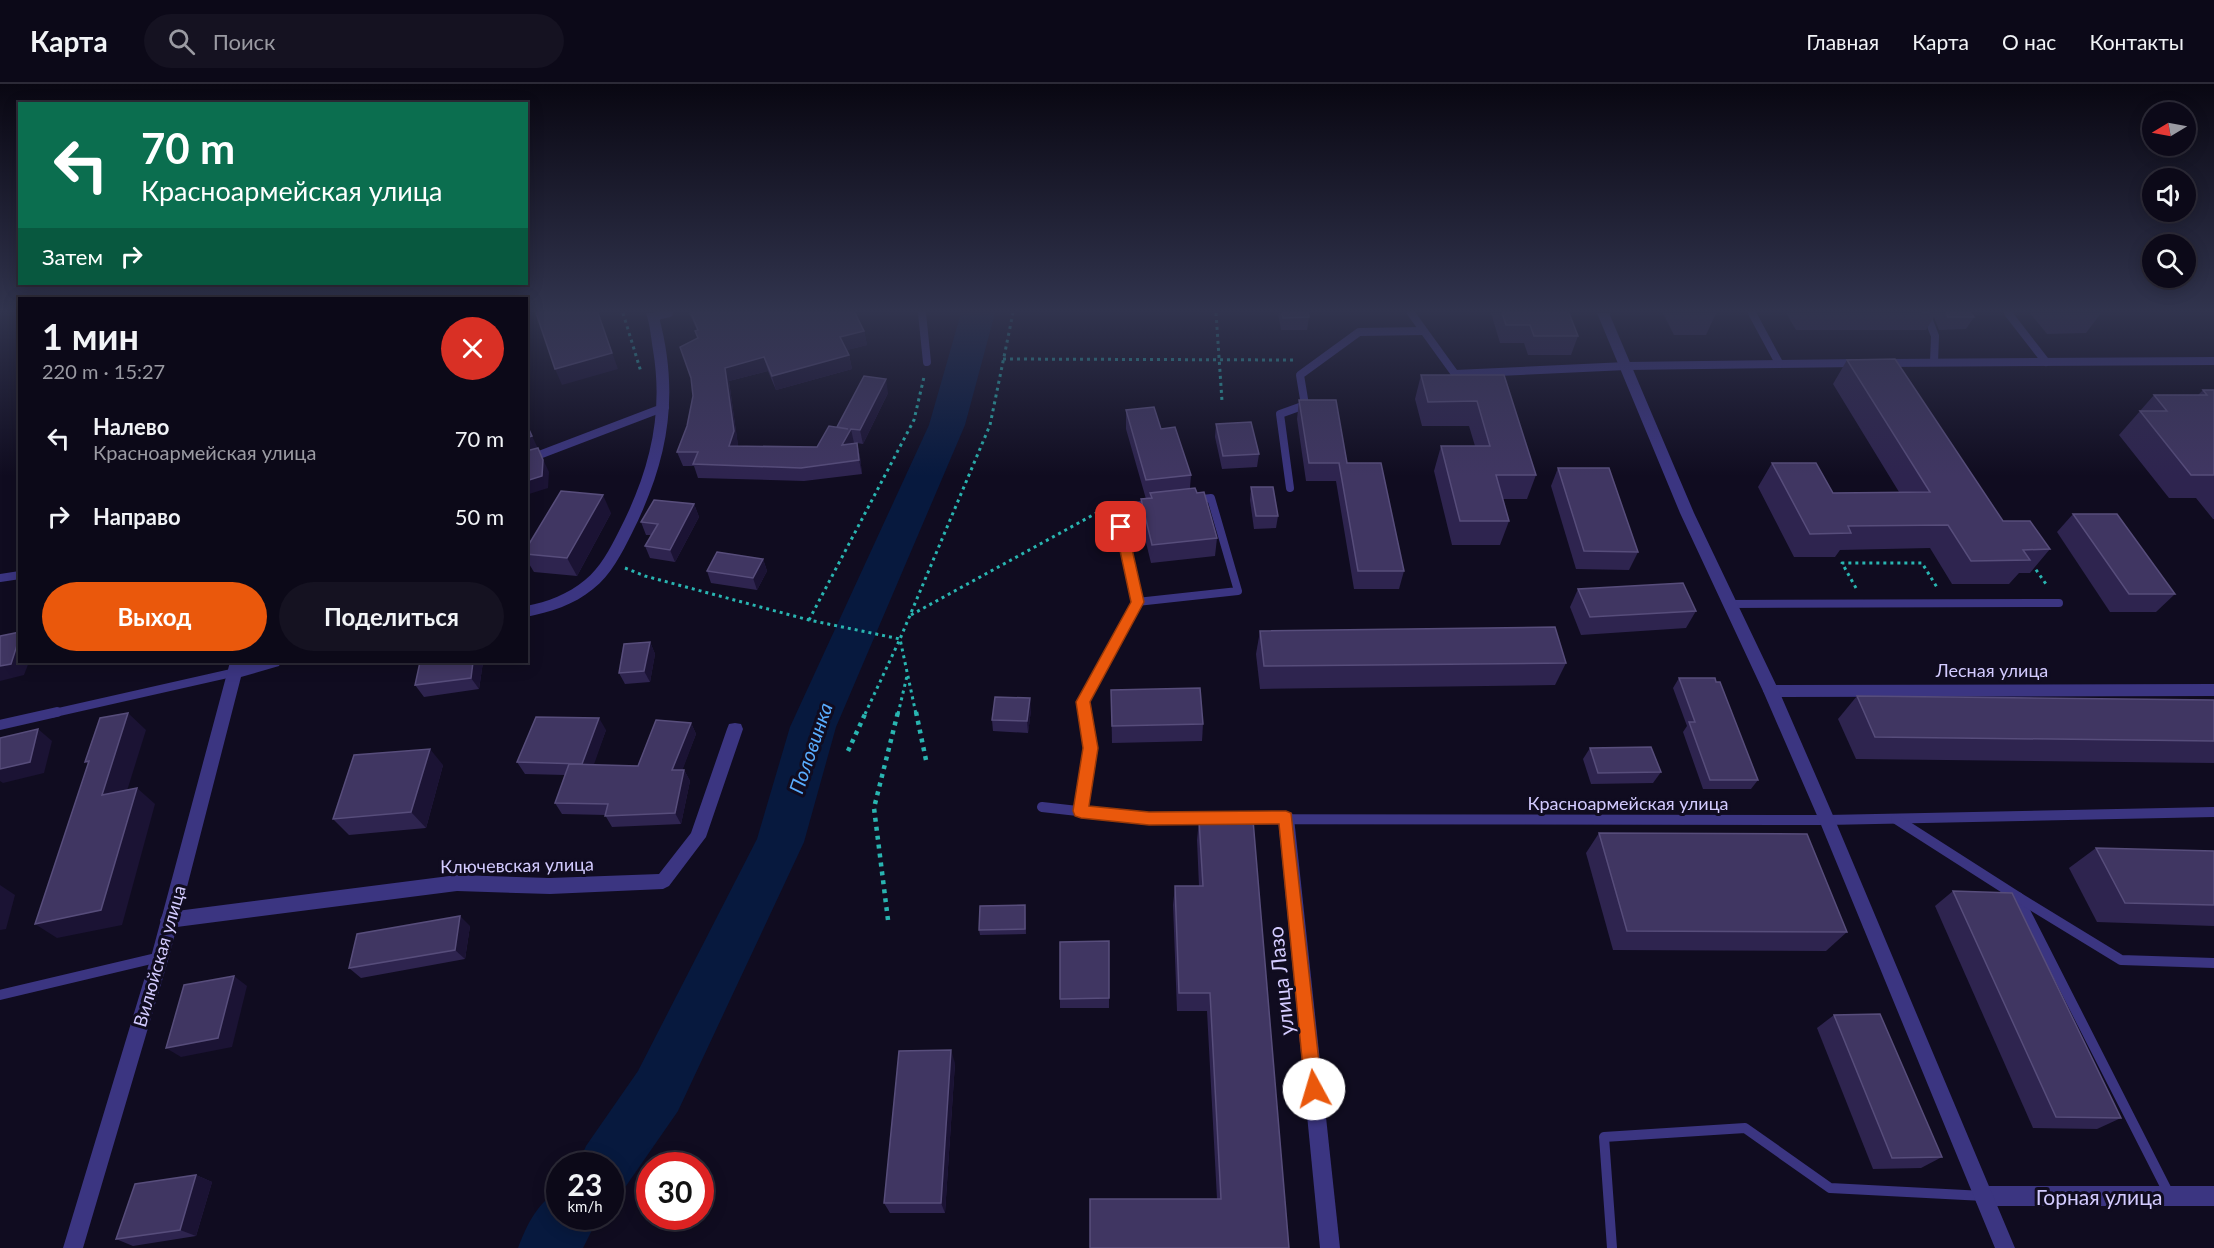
<!DOCTYPE html>
<html lang="ru">
<meta charset="utf-8">
<style>
body{margin:0;font-family:Lato,sans-serif;background:#151221;color:#f1f3f6;height:100vh;display:flex;flex-direction:column;font-size:22px;white-space:nowrap}
*{box-sizing:border-box;margin:0}
p{font-size:20px;color:#9a9aa2}
.icon{flex:none;width:33px;height:33px;fill:none;stroke:currentColor;stroke-width:2;stroke-linecap:round;stroke-linejoin:round}
.map{position:relative;flex:1;overflow:hidden}
.details{position:absolute;left:18px;top:213px;width:510px;height:366px;display:flex;flex-direction:column;background:#0c0918;border-radius:0px;box-shadow:0 3px 15px #0003,0 0 0 2px #2c2a37}
.details>*{flex:none}
.guide{position:absolute;left:18px;top:18px;width:510px;height:183px;border-radius:0px;box-shadow:0 3px 15px #0003,0 0 0 2px #2c2a37;background:#0b6e4f;color:#fff;overflow:hidden}
.needle{width:39px;rotate:260deg}
.fabs{position:absolute;left:2142px;top:18px;display:grid;gap:12px}
.fabs a{display:grid;place-items:center;width:54px;height:54px;border-radius:50%;background:#0c0918;box-shadow:0 3px 15px #0003,0 0 0 2px #2c2a37;font-size:30px}
.speed{position:absolute;left:546px;top:1068px;display:flex;gap:12px;font-size:30px;font-weight:700;text-align:center}
.speed>*{display:grid;place-content:center;width:78px;height:78px;border-radius:50%;background:#0c0918;box-shadow:0 3px 15px #0003,0 0 0 2px #2c2a37;line-height:1}
.speed small{font-size:15px;font-weight:400}
.speed .limit{border:9px solid #d22;background:#fff;color:#111}
.pin{position:absolute;display:grid;place-items:center;width:51px;height:51px;color:#fff;margin:-26px;border-radius:12px;box-shadow:0 3px 9px #0006}
.me{position:absolute;width:66px;margin:-33px;rotate:354deg;stroke-linejoin:round;filter:drop-shadow(0 0 4px #0008)}
.turn{display:flex;align-items:center;gap:21px;height:126px;padding:0 24px;font-size:27px}
.turn .icon{width:78px;height:78px;stroke-width:2.5}
.turn b{display:block;font-size:42px;line-height:51px}
.then{display:flex;align-items:center;height:57px;padding:0 24px;background:#0003;gap:12px;font-size:22px}
.round{display:grid;place-items:center;flex:none;width:63px;height:63px;border-radius:32px;background:#151221}
.summary{display:flex;align-items:center;justify-content:space-between;height:102px;padding:0 24px}
h1{font-size:36px;font-weight:700;line-height:45px}
.button{display:flex;gap:12px;margin-top:auto;padding:12px 24px}
.button a{flex:1;height:69px;border-radius:36px;background:#ea580c;color:#fff;font-size:24px;font-weight:700;line-height:69px;text-align:center}
.button a+a{background:#151221;color:#f1f3f6}
ul{padding:0;list-style:none}
li{display:flex;align-items:center;gap:18px;height:78px;padding:0 24px}
li div{flex:1}
li b{display:block;font-size:22px}
li em{font-style:normal}
header{display:flex;align-items:center;gap:36px;box-sizing:border-box;height:84px;padding:0 30px;background:#0c0918;border-bottom:2px solid #2c2a37}
header strong{font-size:28px}
nav{display:flex;gap:33px;margin-inline-start:auto;font-size:21px}
.search{width:420px;height:54px;background:#151221;display:flex;align-items:center;gap:15px;box-sizing:border-box;padding:0 21px;border-radius:33px;color:#9a9aa2;font-size:22px}
.map>svg:first-child{display:block}
.lines{fill:none;stroke-linecap:round;stroke-linejoin:round}
.river{fill:#07193e;fill-rule:evenodd}
.path-far1{stroke:#29b5b1;stroke-width:3;stroke-dasharray:3 4;stroke-linecap:butt}
.path{stroke:#29b5b1;stroke-width:4.5;stroke-dasharray:4 5;stroke-linecap:butt}
.service-far1{stroke:#3b3581;stroke-width:8}
.service{stroke:#3b3581;stroke-width:10}
.minor{fill:#3b3581;fill-rule:evenodd}
.tertiary{fill:#3b3581;fill-rule:evenodd}
.wall{fill:#2e244f}
.shaded-wall{fill:#1b1334}
.building{fill:#403662;stroke:#574d7b;stroke-width:1.5}
.route{fill:#ea580c;stroke:#983908;stroke-width:1.5}
.labels{text-anchor:middle;dominant-baseline:central;stroke-width:6;stroke-linejoin:round;paint-order:stroke}
.street-label{font-size:18px;fill:#d3cbff;stroke:#100c20}
.water-label{font-size:20px;font-style:italic;fill:#59adff;stroke:#100c20}
.near-street-label{font-size:21px;fill:#d3cbff;stroke:#100c20}
</style>
<header>
<strong>Карта</strong>
<div class="search"><svg class="icon" aria-label="search" viewBox="0 0 24 24"><circle cx="10" cy="10" r="6"/><path d="M15 15l6 6"/></svg>Поиск</div>
<nav><a>Главная</a><a>Карта</a><a>О нас</a><a>Контакты</a></nav>
</header>
<div class="map">
<svg width="2214" height="1164" viewBox="0 0 2214 1164">
<rect width="100%" height="100%" fill="#100c20"/>
<g class="lines">
<g class="river">
<polygon points="961,229 995,229 965,341 836,643 804,758 678,1027 626,1102 610,1109 610,1082 577,1082 586,1062 638,987 757,755 790,643 929,341"/>
<path d="M560,1107v25h39l-16,32h-65c8,-21 20,-48 42,-57z"/>
</g>
<g class="path-far1">
<polyline points="623,229 641,288"/>
<polyline points="1216,229 1222,317"/>
<polyline points="1003,275 1293,276"/>
<polyline points="2032,480 2048,503"/>
<polyline points="625,484 645,492 809,536 900,555 916,630"/>
<polyline points="1856,504 1842,479 1922,479 1938,505"/>
<polyline points="911,531 1102,426"/>
<polyline points="809,536 914,336 924,293"/>
<polyline points="865,630 900,555 990,341 1013,229"/>
<polyline points="898,630 907,592"/>
</g>
<g class="path">
<polyline points="916,628 926,676"/>
<polyline points="848,667 866,628"/>
<polyline points="888,836 874,724 898,628"/>
</g>
<g class="service-far1">
<polyline points="922,229 927,278"/>
<polyline points="1411,229 1455,290 1626,282 1857,279"/>
<polyline points="1752,229 1779,279"/>
<polyline points="1926,229 1935,252 1934,278"/>
<polyline points="2008,229 2046,278"/>
<polyline points="653,233 669,229"/>
<polyline points="1886,279 2214,277"/>
<polyline points="526,376 665,323"/>
<polyline points="1290,404 1280,330 1305,321 1300,291 1359,248 1423,247"/>
<polyline points="0,494 20,491"/>
<polyline points="1137,518 1117,424 1151,420"/>
<polyline points="1729,520 2059,519"/>
<polyline points="50,630 236,588"/>
<polyline points="1085,630 1083,618 1137,518 1238,507 1211,414 1194,416"/>
</g>
<g class="service">
<polyline points="0,641 57,628"/>
<polyline points="1042,723 1149,735 1827,736 2214,728"/>
<polyline points="1081,727 1091,665 1085,628"/>
<polyline points="1896,735 2018,813 2170,1112"/>
<polyline points="2018,813 2121,876 2214,879"/>
<polyline points="0,911 160,873"/>
<polyline points="1612,1164 1604,1053 1745,1044 1830,1104 1984,1112"/>
</g>
<g class="minor">
<polygon points="2214,600 2214,612 1771,613 1766,611 1763,607 1766,603 1771,601"/>
<polygon points="735,639 741,640 743,645 706,753 669,802 663,805 550,810 457,807 169,844 163,842 160,836 163,830 169,828 457,791 550,794 659,790 691,749 727,645 729,640"/>
<polygon points="1286,727 1292,729 1294,734 1340,1164 1320,1164 1278,734 1280,729"/>
<polygon points="1984,1102 2214,1102 2214,1122 1984,1122 1977,1119 1974,1112 1977,1105"/>
</g>
<g class="tertiary">
<path d="M646,229h12l1,4c21,79 9,144 -27,216 -10,20 -21,42 -39,56 -19,16 -43,23 -67,28v-11c22,-4 42,-12 59,-26 15,-12 25,-31 34,-49 30,-58 45,-116 34,-181 -2,-13 -3,-25 -7,-37z"/>
<polygon points="1597,229 1609,229 1694,429 1779,607 1835,736 2015,1164 1995,1164 1819,736 1763,607 1680,429"/>
<polygon points="230,578 244,578 244,580 253,578 281,578 279,582 241,593 169,873 83,1164 63,1164 151,873"/>
</g>
</g>
<g class="wall">
<polygon points="689,229 855,229 864,247 867,261 847,266 849,271 852,285 776,306 768,287 729,297 738,362 817,363 837,343 888,309 863,360 857,359 860,373 862,390 804,397 698,394 694,382 683,382 677,368 687,342 693,312 698,254 697,246"/>
<polygon points="1278,229 1308,229 1309,233 1307,246 1281,246"/>
<polygon points="1491,229 1569,229 1578,252 1571,271 1528,271 1524,259 1500,259"/>
<polygon points="1663,229 1716,229 1706,251 1674,251"/>
<polygon points="1786,229 1971,229 1974,233 1966,245 1939,246 1934,233 1926,246 1796,246"/>
<polygon points="2030,229 2101,229 2086,249 2047,250"/>
<polygon points="1847,276 2003,437 2050,465 2030,489 2019,489 2009,500 1952,500 1930,464 1840,466 1835,473 1794,473 1758,403 1772,379 1833,409 1899,408 1833,300"/>
<polygon points="1421,291 1504,291 1536,391 1527,415 1503,415 1509,437 1500,461 1452,461 1434,387 1441,362 1475,362 1469,342 1422,342 1415,315"/>
<polygon points="2203,306 2214,306 2214,435 2213,435 2196,414 2169,414 2119,351 2154,311 2198,311"/>
<polygon points="1299,316 1347,379 1404,487 1399,505 1354,505 1336,397 1306,397 1297,335"/>
<polygon points="1126,326 1161,345 1191,391 1190,404 1197,409 1217,454 1215,472 1151,479 1140,434 1141,415 1146,415 1126,345"/>
<polygon points="1216,340 1259,370 1257,383 1222,385 1215,353"/>
<polygon points="1558,384 1638,468 1629,486 1576,485 1551,402"/>
<polygon points="1251,403 1278,432 1276,444 1254,445 1250,416"/>
<polygon points="694,420 699,433 675,478 650,474 645,462 651,451 646,451 641,438"/>
<polygon points="611,429 577,492 534,488 526,475 526,465"/>
<polygon points="2073,430 2175,510 2156,528 2110,528 2057,448"/>
<polygon points="763,475 767,487 757,506 711,499 707,487"/>
<polygon points="1578,505 1696,527 1686,544 1581,551 1570,523"/>
<polygon points="1260,547 1566,579 1555,601 1260,605 1256,570"/>
<polygon points="650,558 655,570 650,598 625,600 619,589"/>
<polygon points="483,578 479,605 424,613 415,601"/>
<polygon points="1679,594 1758,696 1751,705 1703,705 1683,648 1687,642 1673,604"/>
<polygon points="1111,606 1203,640 1202,657 1112,659"/>
<polygon points="1857,612 2214,616 2214,679 1856,675 1838,635"/>
<polygon points="1031,626 1028,649 993,647 992,636"/>
<polygon points="691,639 696,650 682,686 684,686 690,697 681,740 612,743 605,731 562,730 555,719 565,691 525,690 517,678 606,646 593,681 638,682"/>
<polygon points="1590,664 1661,688 1653,699 1591,700 1583,675"/>
<polygon points="443,681 426,744 349,751 333,735"/>
<polygon points="1199,736 1289,1164 1217,1115 1207,927 1177,927 1173,821 1175,802 1199,802 1197,756"/>
<polygon points="1599,749 1847,848 1826,867 1613,866 1586,769"/>
<polygon points="2096,764 2214,767 2214,842 2097,838 2069,784"/>
<polygon points="1953,807 2121,1034 2097,1045 2033,1044 1935,822"/>
<polygon points="1025,821 1026,850 980,851 979,846"/>
<polygon points="470,842 465,875 361,894 349,884"/>
<polygon points="1109,857 1109,924 1060,924 1060,915"/>
<polygon points="1834,931 1942,1073 1921,1084 1873,1085 1817,944"/>
<polygon points="955,979 945,1129 890,1129 884,1119"/>
<polygon points="196,1091 212,1098 196,1152 133,1162 116,1155"/>
</g>
<g class="shaded-wall">
<polygon points="598,229 618,285 562,301 555,285"/>
<polygon points="864,247 867,261 843,267 840,253"/>
<polygon points="849,271 852,285 776,306 772,292"/>
<polygon points="764,273 768,287 729,297 738,361 733,376 729,362 725,284"/>
<polygon points="886,295 888,309 863,360 860,346"/>
<polygon points="526,339 549,388 548,404 526,411"/>
<polygon points="851,345 854,359 845,375 842,361"/>
<polygon points="857,359 860,373 862,390 859,376"/>
<polygon points="603,411 611,429 577,492 567,474"/>
<polygon points="694,420 699,433 675,478 670,466"/>
<polygon points="763,475 767,487 757,506 753,494"/>
<polygon points="20,552 20,578 29,578 24,591 0,597 0,582"/>
<polygon points="650,558 655,570 650,598 644,587"/>
<polygon points="91,578 107,578 95,581"/>
<polygon points="473,578 483,578 479,605 471,594"/>
<polygon points="1030,614 1031,626 1028,649 1027,637"/>
<polygon points="128,629 146,646 121,726 102,711 105,693 85,678"/>
<polygon points="599,634 606,646 590,692 582,680"/>
<polygon points="691,639 696,650 678,698 672,686"/>
<polygon points="38,645 52,657 44,689 3,699 0,697 0,685"/>
<polygon points="430,665 443,681 426,744 411,728"/>
<polygon points="684,686 690,697 681,740 675,729"/>
<polygon points="137,704 155,720 122,841 57,854 35,840"/>
<polygon points="0,801 15,811 6,845 0,846"/>
<polygon points="460,832 470,842 465,875 455,866"/>
<polygon points="234,892 247,902 232,963 181,973 166,964"/>
<polygon points="951,966 955,979 945,1129 941,1119"/>
<polygon points="196,1091 212,1098 196,1152 180,1146"/>
</g>
<g class="building">
<polygon points="536,229 598,229 612,269 555,285"/>
<polygon points="691,229 855,229 864,247 840,253 849,271 772,292 764,273 725,284 734,347 729,362 817,363 829,342 848,345 837,343 864,292 886,295 860,346 851,345 842,361 857,359 859,376 801,384 693,380 698,368 677,368 687,342 693,312 691,294 680,263 698,254 695,247 698,246"/>
<polygon points="1282,229 1308,229 1309,233 1283,234"/>
<polygon points="1502,229 1569,229 1578,252 1534,252 1530,241 1506,241"/>
<polygon points="1946,229 1971,229 1974,233 1948,233"/>
<polygon points="1895,275 2003,437 2030,437 2050,465 2023,466 2030,476 1971,477 1948,441 1848,442 1851,449 1810,450 1772,379 1816,379 1833,409 1930,408 1847,276"/>
<polygon points="1421,291 1504,291 1536,391 1496,391 1509,437 1460,437 1441,362 1490,362 1477,317 1428,318"/>
<polygon points="2203,306 2214,306 2214,391 2191,391 2140,327 2167,327 2154,311 2207,311"/>
<polygon points="1299,316 1336,316 1347,379 1381,379 1404,487 1358,487 1339,379 1309,379"/>
<polygon points="1154,323 1161,345 1175,343 1191,391 1146,396 1126,326"/>
<polygon points="1251,338 1259,370 1223,372 1216,340"/>
<polygon points="526,339 532,352 526,354"/>
<polygon points="538,364 543,376 542,392 526,397 526,367"/>
<polygon points="1558,384 1609,384 1638,468 1584,467"/>
<polygon points="1251,403 1273,403 1278,432 1256,432"/>
<polygon points="1195,404 1197,409 1204,408 1217,454 1152,461 1141,415 1152,414 1150,409"/>
<polygon points="561,407 603,411 567,474 526,470 526,465"/>
<polygon points="654,416 694,420 670,466 645,462 658,440 641,438"/>
<polygon points="2073,430 2117,430 2175,510 2129,510"/>
<polygon points="717,468 763,475 753,494 707,487"/>
<polygon points="1683,499 1696,527 1590,533 1578,505"/>
<polygon points="1555,543 1566,579 1264,582 1260,547"/>
<polygon points="20,548 20,552 11,580 0,582 0,552"/>
<polygon points="650,558 644,587 619,589 624,560"/>
<polygon points="420,578 473,578 471,594 415,601"/>
<polygon points="1679,594 1715,594 1716,598 1720,598 1758,696 1710,696 1689,638 1695,638"/>
<polygon points="1200,604 1203,640 1112,642 1111,606"/>
<polygon points="1857,612 2214,616 2214,657 1875,653"/>
<polygon points="995,613 1030,614 1027,637 992,636"/>
<polygon points="128,629 102,711 137,704 101,826 35,840 89,677 85,678 100,634"/>
<polygon points="536,633 599,634 582,680 517,678"/>
<polygon points="656,636 691,639 672,686 684,686 675,729 605,732 608,720 555,719 569,680 638,682"/>
<polygon points="38,645 30,678 0,685 0,654"/>
<polygon points="1651,663 1661,688 1598,689 1590,664"/>
<polygon points="430,665 411,728 333,735 354,671"/>
<polygon points="1199,736 1253,736 1289,1164 1090,1164 1090,1115 1221,1115 1210,909 1179,909 1175,802 1203,802"/>
<polygon points="1599,749 1807,750 1847,848 1627,847"/>
<polygon points="2096,764 2214,767 2214,821 2125,819"/>
<polygon points="1953,807 2012,809 2121,1034 2056,1033"/>
<polygon points="1025,821 1025,845 979,846 980,822"/>
<polygon points="460,832 455,866 349,884 357,850"/>
<polygon points="1109,857 1109,914 1060,915 1060,858"/>
<polygon points="234,892 218,954 166,964 184,901"/>
<polygon points="1880,930 1942,1073 1892,1074 1834,931"/>
<polygon points="951,966 941,1119 884,1119 899,967"/>
<polygon points="196,1091 180,1146 116,1155 135,1100"/>
</g>
<linearGradient id="sky" x2="0" y2="1"><stop stop-color="#090712"/><stop offset="0.58" stop-color="#31344e"/><stop offset="1" stop-color="#31344e" stop-opacity="0"/></linearGradient>
<rect width="2214" height="392" fill="url(#sky)"/>
<polygon class="route" points="1121,438 1127,443 1144,518 1090,618 1098,664 1089,722 1149,728 1286,727 1291,729 1322,1005 1320,1012 1314,1014 1307,1012 1305,1005 1279,740 1149,741 1081,734 1075,732 1073,727 1083,664 1076,618 1131,518 1115,443"/>
<g class="labels">
<g class="street-label">
<text x="1992" y="586">Лесная улица</text>
<text x="1628" y="719">Красноармейская улица</text>
<text transform="translate(517 781) rotate(-1)">Ключевская улица</text>
<text transform="translate(159 872) rotate(-74)">Вилюйская улица</text>
</g>
<g class="water-label">
<text transform="translate(810 664) rotate(-71)">Половинка</text>
</g>
<g class="near-street-label">
<text transform="translate(1280 897) rotate(-96)">улица Лазо</text>
<text x="2099" y="1112">Горная улица</text>
</g>
</g>
</svg>
<div class="fabs">
<a><svg class="needle" viewBox="-14 -14 28 28"><path d="M0-13l5 13h-10z" fill="#e53935"/><path d="M0 13l5-13h-10z" fill="#9a9aa2"/></svg></a>
<a><svg class="icon" aria-label="sound" viewBox="0 0 24 24"><path d="M4 9h4l5-4v14l-5-4H4zM17 9q2 3 0 6"/></svg></a>
<a><svg class="icon" aria-label="search" viewBox="0 0 24 24"><circle cx="10" cy="10" r="6"/><path d="M15 15l6 6"/></svg></a>
</div>
<div class="speed"><div>23<small>km/h</small></div><div class="limit">30</div></div>
<div class="pin" style="left:1121px;top:443px;background:#d93025"><svg class="icon" aria-label="arrive" viewBox="0 0 24 24"><path d="M6 21V4h12l-3 4 3 4H6"/></svg></div>
<svg class="me" style="left:1314px;top:1005px" viewBox="-20 -20 40 40"><circle r="19" fill="#fff"/><path d="M0-13L10 11 0 6-10 11z" fill="#ea580c"/></svg>
<div class="guide">
<div class="turn"><svg class="icon" aria-label="left" viewBox="0 0 24 24"><path d="M17 20v-9H6M10 6l-5 5 5 5"/></svg><div><b>70 m</b>Красноармейская улица</div></div>
<div class="then">Затем<svg class="icon" aria-label="right" viewBox="0 0 24 24"><path d="M7 20v-9h11M14 6l5 5-5 5"/></svg></div>
</div>
<section class="details">
<div class="summary"><div><h1>1 мин</h1><p>220 m · 15:27</p></div><a class="round" style="background:#d93025;color:#fff"><svg class="icon" aria-label="close" viewBox="0 0 24 24"><path d="M6 6l12 12M18 6L6 18"/></svg></a></div>
<ul>
<li><svg class="icon" aria-label="left" viewBox="0 0 24 24"><path d="M17 20v-9H6M10 6l-5 5 5 5"/></svg><div><b>Налево</b><p>Красноармейская улица</p></div><em>70 m</em></li>
<li><svg class="icon" aria-label="right" viewBox="0 0 24 24"><path d="M7 20v-9h11M14 6l5 5-5 5"/></svg><div><b>Направо</b></div><em>50 m</em></li>
</ul>
<div class="button"><a>Выход</a><a>Поделиться</a></div>
</section>
</div>
